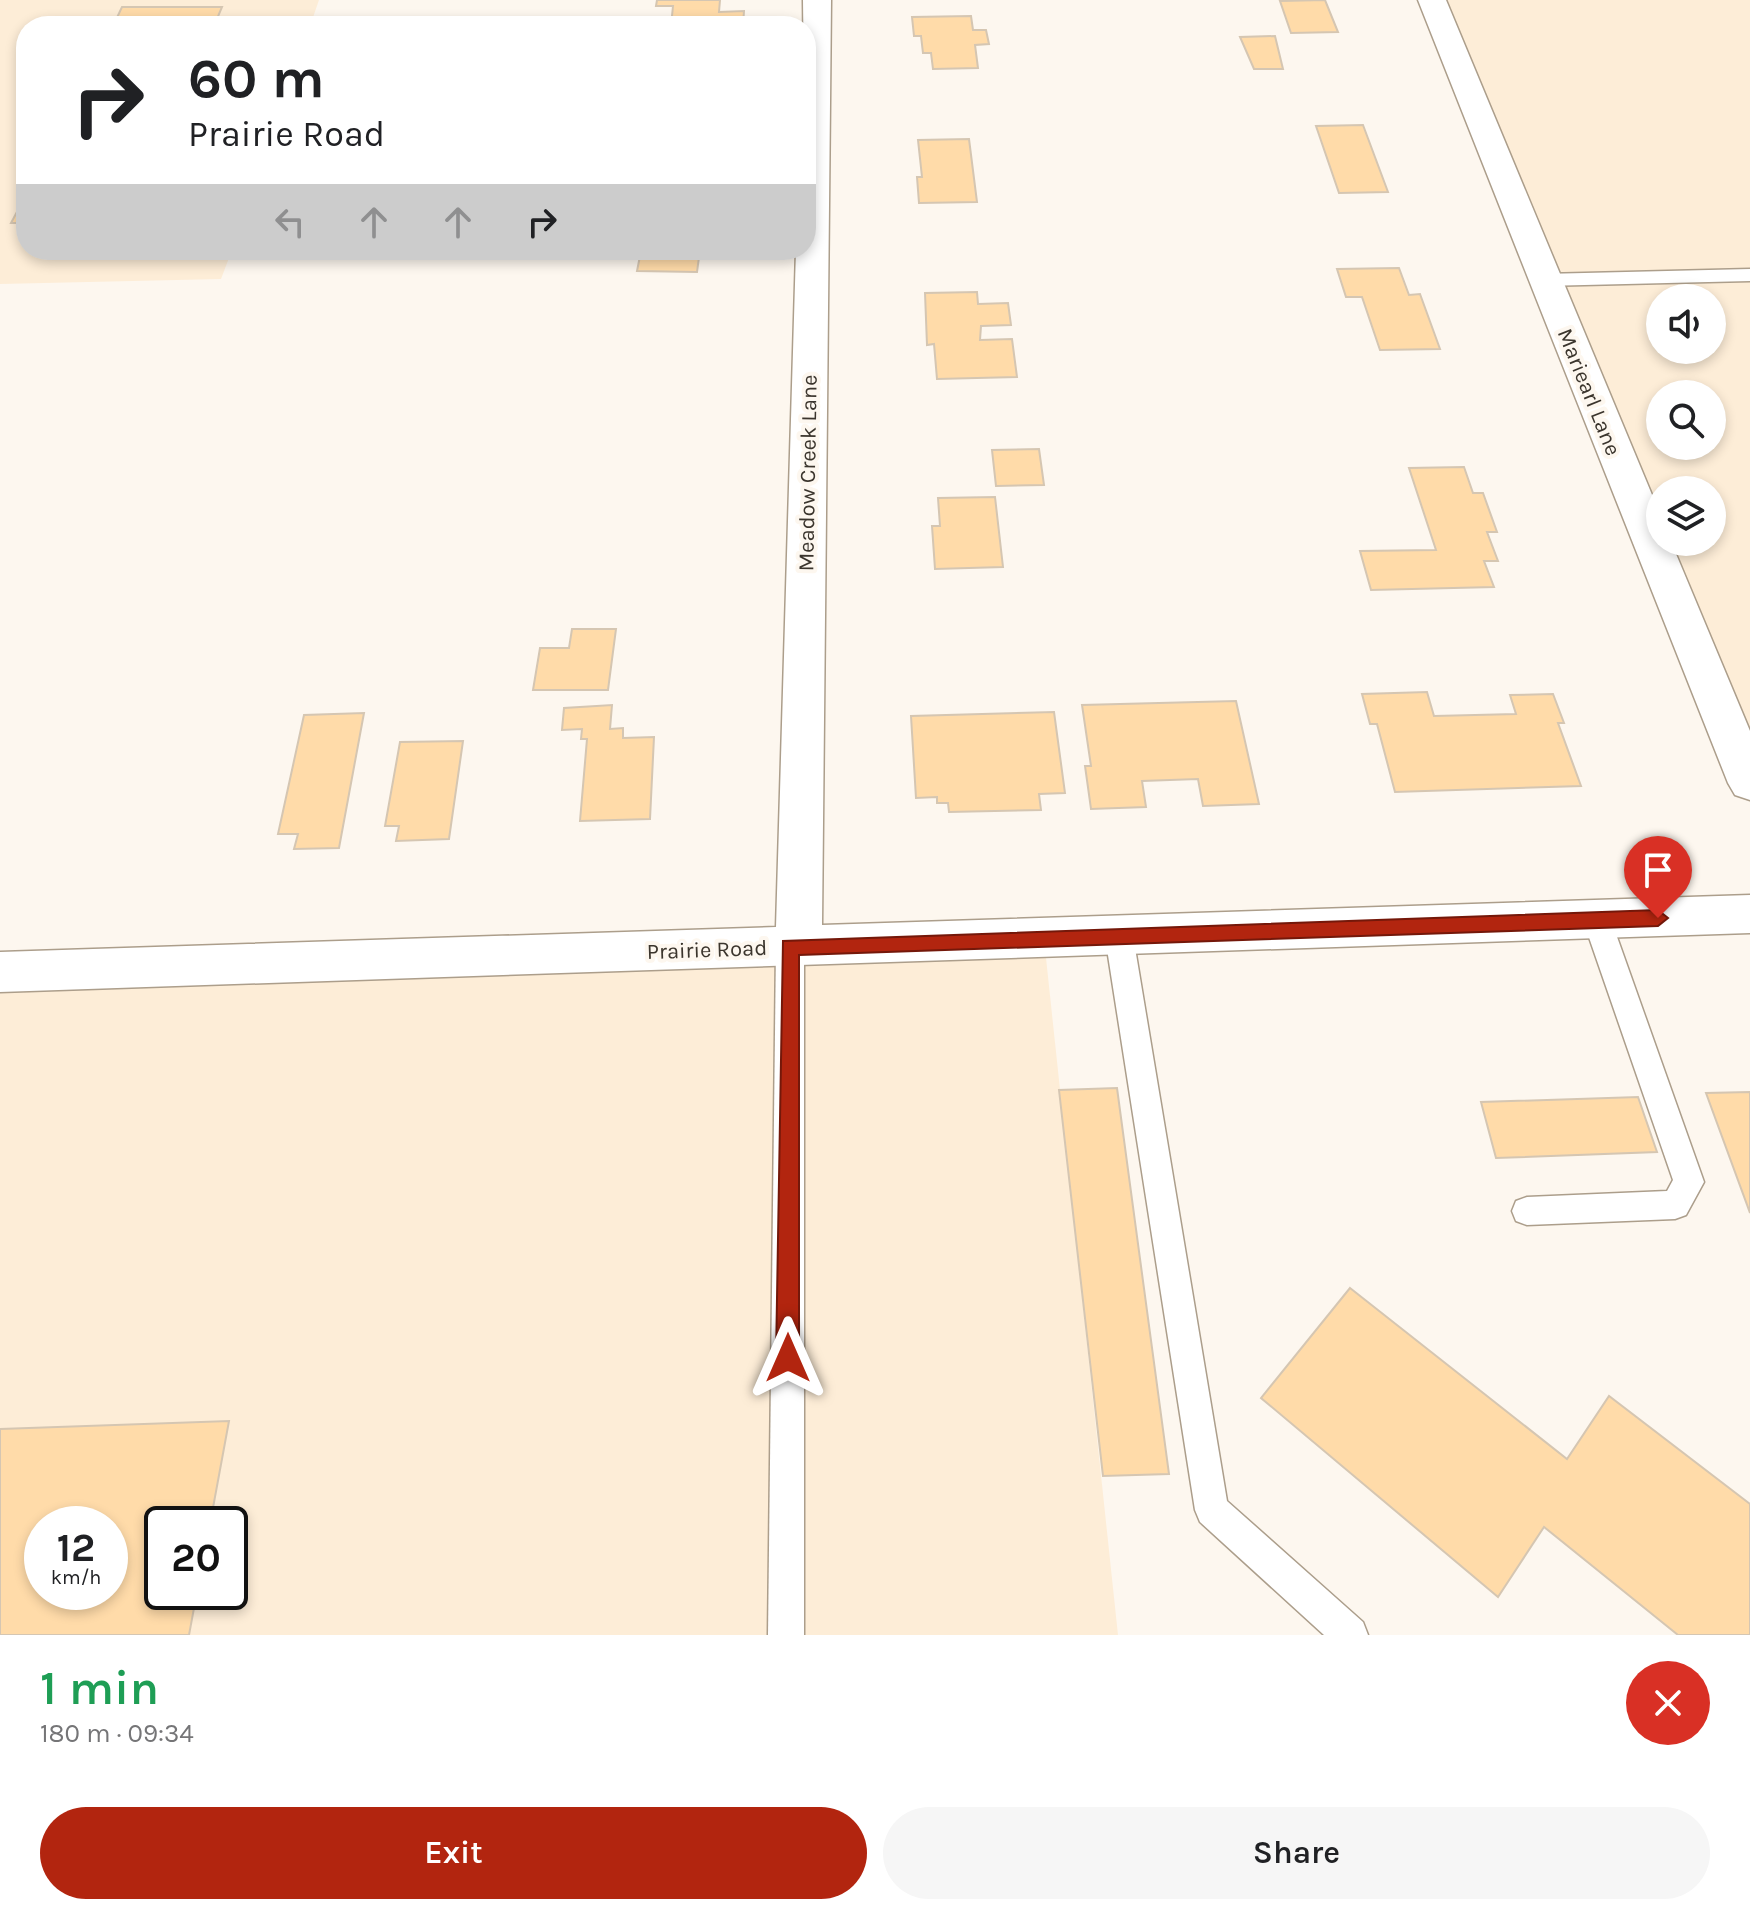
<!DOCTYPE html>
<meta charset="utf-8">
<style>
body{margin:0;font-family:Karla,sans-serif;background:#f6f6f6;color:#202124;height:100vh;display:flex;flex-direction:column;font-size:30px;white-space:nowrap}
*{box-sizing:border-box;margin:0}
p{font-size:26px;color:#757577}
.icon{flex:none;width:44px;height:44px;fill:none;stroke:currentColor;stroke-width:2;stroke-linecap:round;stroke-linejoin:round}
.map{position:relative;height:1635px;overflow:hidden}
.drawer{display:flex;flex-direction:column;background:#fff;flex:1}
.drawer>*{flex:none}
.guide{position:absolute;left:16px;top:16px;width:800px;height:244px;border-radius:32px;box-shadow:0 4px 12px #0003;background:#fff;color:#202124;overflow:hidden}
.controls{position:absolute;left:1646px;top:284px;display:grid;gap:16px}
.controls a{display:grid;place-items:center;width:80px;height:80px;border-radius:50%;background:#fff;box-shadow:0 4px 12px #0003;font-size:40px}
.speed{position:absolute;left:24px;top:1506px;display:flex;gap:16px;font-size:40px;font-weight:700;text-align:center}
.speed>*{display:grid;place-content:center;width:104px;height:104px;border-radius:50%;background:#fff;box-shadow:0 4px 12px #0003;line-height:1}
.speed small{font-size:20px;font-weight:400}
.speed .limit{border:4px solid #111;border-radius:12px;background:#fff;color:#111}
.pin{position:absolute;display:grid;place-items:center;width:68px;height:68px;color:#fff;margin:-82px -34px;border-radius:50% 50% 50% 0;rotate:-45deg;box-shadow:0 0 8px #0007}
.pin .icon{rotate:45deg}
.me{position:absolute;width:88px;margin:-44px;rotate:0deg;stroke-linejoin:round;filter:drop-shadow(0 0 6px #0008)}
.turn{display:flex;align-items:center;gap:28px;height:168px;padding:0 40px;font-size:36px}
.turn .icon{width:104px;height:104px;stroke-width:2.5}
.turn b{display:block;font-size:56px;line-height:68px}
.lanes{display:flex;align-items:center;height:76px;padding:0 40px;background:#0003;justify-content:center;gap:40px;direction:ltr}
.lanes .off{opacity:.35}
.round{display:grid;place-items:center;flex:none;width:84px;height:84px;border-radius:42px;background:#f6f6f6}
.overview{display:flex;align-items:center;justify-content:space-between;height:136px;padding:0 40px}
h1{font-size:48px;font-weight:600;line-height:60px;color:#1e9e55}
.primary-button{display:flex;gap:16px;margin-top:auto;padding:16px 40px}
.primary-button a{flex:1;height:92px;border-radius:48px;background:#b2250f;color:#fff;font-size:32px;font-weight:600;line-height:92px;text-align:center}
.primary-button a+a{background:#f6f6f6;color:#202124}
.map>svg:first-child{display:block}
.built{fill:#fdedd7;fill-rule:evenodd}
.building{fill:#ffdba9;stroke:#d5c6b2;stroke-width:2;fill-rule:evenodd}
.lines{fill:none;stroke-linecap:round;stroke-linejoin:round}
.service-casing{stroke:#ac9e8b;stroke-width:3}
.minor-casing{stroke:#ac9e8b;stroke-width:3}
.service{fill:#fff;fill-rule:evenodd}
.minor{fill:#fff;fill-rule:evenodd}
.route{fill:#b2250f;stroke:#74180a;stroke-width:2}
.labels{text-anchor:middle;dominant-baseline:central;stroke-width:8;stroke-linejoin:round;paint-order:stroke}
.street-label{font-size:22px;fill:#3b352d;stroke:#fdf7ef}
</style>
<div class="map">
<svg width="1750" height="1635" viewBox="0 0 1750 1635">
<rect width="100%" height="100%" fill="#fdf7ef"/>
<g class="built">
<polygon points="0,0 319,0 310,26 26,26 26,250 232,250 221,279 0,284"/>
<path d="M1443,0h307v745l-84,-203h46v-52h-52v37zM1660,298h52v52h-52zM1660,394h52v52h-52z"/>
<path d="M1044,939l74,696h-1118v-663zM42,1524h68v68h-68zM162,1524h68v68h-68z"/>
</g>
<g class="building">
<polygon points="657,0 720,0 719,12 744,11 743,26 671,26 673,6 656,6"/>
<polygon points="1325,0 1338,32 1291,33 1280,1"/>
<polygon points="122,7 222,7 214,26 113,26"/>
<polygon points="971,16 973,30 986,30 989,44 975,45 978,68 933,69 931,53 923,53 921,36 914,36 912,17"/>
<polygon points="1275,36 1283,69 1254,69 1240,37"/>
<polygon points="1363,125 1388,192 1339,193 1316,126"/>
<polygon points="969,139 977,202 919,203 917,177 922,177 918,140"/>
<polygon points="26,195 26,223 11,223"/>
<polygon points="613,250 700,250 697,272 637,271 641,251"/>
<polygon points="1399,268 1409,295 1420,294 1440,349 1380,350 1362,297 1346,297 1337,269"/>
<polygon points="977,292 978,304 1008,303 1011,325 981,326 980,340 1012,339 1017,377 937,379 934,344 927,345 925,293"/>
<polygon points="1039,449 1044,485 996,486 992,450"/>
<polygon points="1464,467 1473,493 1483,493 1497,532 1487,532 1498,561 1484,561 1494,587 1371,590 1360,551 1436,550 1409,468"/>
<polygon points="995,497 1003,567 935,569 932,526 940,526 938,498"/>
<polygon points="572,629 616,629 608,690 533,690 540,648 569,648"/>
<polygon points="1427,692 1434,716 1516,714 1510,695 1553,694 1564,723 1558,723 1581,786 1395,792 1377,724 1370,724 1362,694"/>
<polygon points="1236,701 1259,804 1203,806 1198,779 1142,781 1146,807 1091,809 1085,766 1091,766 1082,705"/>
<polygon points="612,705 610,729 623,728 623,738 654,737 650,819 580,821 587,739 581,739 582,729 562,730 564,708"/>
<polygon points="1054,712 1065,793 1039,794 1041,810 949,812 948,803 937,803 937,797 916,798 911,716"/>
<polygon points="364,713 339,848 294,849 298,834 278,834 304,715"/>
<polygon points="463,741 449,839 396,841 399,826 385,826 400,742"/>
<polygon points="1117,1088 1169,1474 1103,1476 1059,1090"/>
<polygon points="1750,1092 1750,1213 1706,1093"/>
<polygon points="1638,1097 1657,1152 1496,1158 1481,1102"/>
<polygon points="1350,1288 1567,1459 1609,1396 1750,1504 1750,1635 1678,1635 1544,1527 1498,1597 1261,1398"/>
<path d="M229,1421l-19,103h-48v68h35l-8,43h-189v-206zM42,1524h68v68h-68z"/>
</g>
<g class="lines">
<g class="service-casing">
<g id="service">
<polygon points="1750,269 1750,281 1543,286 1533,280 1543,274"/>
<polygon points="1597,909 1607,912 1611,920 1704,1182 1686,1215 1675,1219 1527,1225 1516,1221 1512,1211 1516,1201 1527,1197 1667,1191 1673,1180 1583,920 1587,912"/>
<polygon points="1119,925 1129,928 1133,936 1227,1501 1363,1622 1368,1635 1324,1635 1200,1522 1195,1510 1105,936 1109,928"/>
<polygon points="790,935 800,939 804,947 804,1635 768,1635 776,947 780,939"/>
</g>
</g>
<g class="minor-casing">
<g id="minor">
<polygon points="803,0 831,0 822,925 1750,895 1750,933 0,992 0,952 776,927 796,250 806,250"/>
<polygon points="1418,0 1446,0 1660,514 1660,542 1671,542 1750,731 1750,800 1735,795 1728,783"/>
</g>
</g>
<use href="#service" class="service"/>
<use href="#minor" class="minor"/>
</g>
<polygon class="route" points="1658,910 1668,918 1658,926 799,955 799,1358 796,1366 788,1370 780,1366 776,1358 783,941"/>
<g class="labels">
<g class="street-label">
<text transform="translate(1589 392) rotate(68)">Mariearl Lane</text>
<text transform="translate(808 473) rotate(-89)">Meadow Creek Lane</text>
<text transform="translate(707 950) rotate(-2)">Prairie Road</text>
</g>
</g>
</svg>
<div class="controls">
<a><svg class="icon" aria-label="sound" viewBox="0 0 24 24"><path d="M4 9h4l5-4v14l-5-4H4zM17 9q2 3 0 6"/></svg></a>
<a><svg class="icon" aria-label="search" viewBox="0 0 24 24"><circle cx="10" cy="10" r="6"/><path d="M15 15l6 6"/></svg></a>
<a><svg class="icon" aria-label="layers" viewBox="0 0 24 24"><path d="M12 4l9 5-9 5-9-5zM3 14l9 5 9-5"/></svg></a>
</div>
<div class="speed"><div>12<small>km/h</small></div><div class="limit">20</div></div>
<div class="pin" style="left:1658px;top:918px;background:#d93025"><svg class="icon" aria-label="arrive" viewBox="0 0 24 24"><path d="M6 21V4h12l-3 4 3 4H6"/></svg></div>
<svg class="me" style="left:788px;top:1358px" viewBox="-20 -20 40 40"><path d="M0-17L14 15 0 8-14 15z" fill="#b2250f" stroke="#fff" stroke-width="4"/></svg>
<div class="guide">
<div class="turn"><svg class="icon" aria-label="right" viewBox="0 0 24 24"><path d="M7 20v-9h11M14 6l5 5-5 5"/></svg><div><b>60 m</b>Prairie Road</div></div>
<div class="lanes"><svg class="icon off" aria-label="left" viewBox="0 0 24 24"><path d="M17 20v-9H6M10 6l-5 5 5 5"/></svg><svg class="icon off" aria-label="ahead" viewBox="0 0 24 24"><path d="M12 20V5M6 11l6-6 6 6"/></svg><svg class="icon off" aria-label="ahead" viewBox="0 0 24 24"><path d="M12 20V5M6 11l6-6 6 6"/></svg><svg class="icon" aria-label="right" viewBox="0 0 24 24"><path d="M7 20v-9h11M14 6l5 5-5 5"/></svg></div>
</div>
</div>
<section class="drawer">
<div class="overview"><div><h1>1 min</h1><p>180 m · 09:34</p></div><a class="round" style="background:#d93025;color:#fff"><svg class="icon" aria-label="close" viewBox="0 0 24 24"><path d="M6 6l12 12M18 6L6 18"/></svg></a></div>
<div class="primary-button"><a>Exit</a><a>Share</a></div>
</section>
